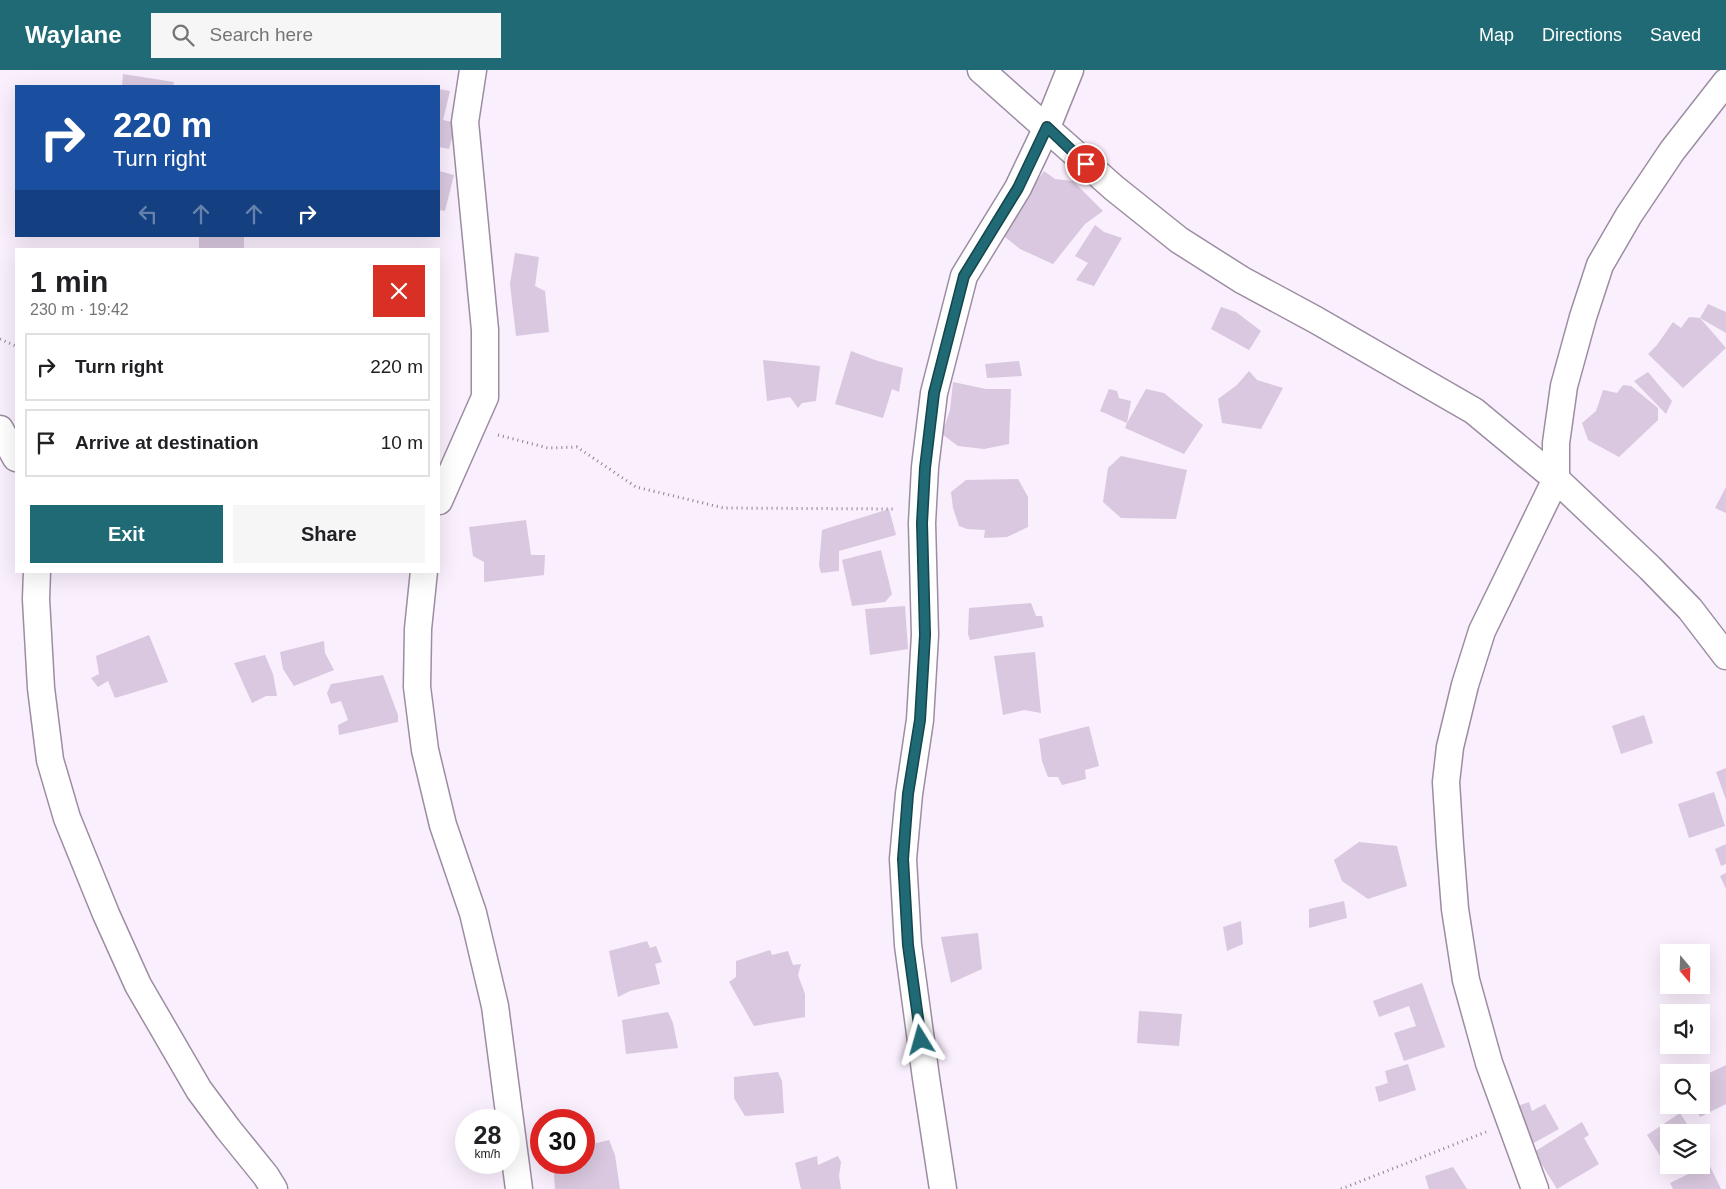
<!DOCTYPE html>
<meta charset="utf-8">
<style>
body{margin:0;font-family:Arial,sans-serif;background:#f6f6f6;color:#202124;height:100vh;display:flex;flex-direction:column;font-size:19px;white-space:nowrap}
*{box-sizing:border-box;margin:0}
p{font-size:16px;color:#757577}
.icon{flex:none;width:28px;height:28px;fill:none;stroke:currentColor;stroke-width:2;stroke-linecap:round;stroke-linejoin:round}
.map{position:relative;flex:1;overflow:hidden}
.panel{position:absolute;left:15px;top:178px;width:425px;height:325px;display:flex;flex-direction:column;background:#fff;border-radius:0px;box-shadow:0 5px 20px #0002}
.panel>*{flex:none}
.guide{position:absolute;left:15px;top:15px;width:425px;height:152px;border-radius:0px;box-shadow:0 5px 20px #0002;background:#1a4fa0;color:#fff;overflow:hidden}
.needle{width:32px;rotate:161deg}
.fabs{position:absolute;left:1660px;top:874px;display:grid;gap:10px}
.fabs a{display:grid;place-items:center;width:50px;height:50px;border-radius:0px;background:#fff;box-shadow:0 5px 20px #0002;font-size:25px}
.speed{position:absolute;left:455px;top:1039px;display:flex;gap:10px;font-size:25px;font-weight:700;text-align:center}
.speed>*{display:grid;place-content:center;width:65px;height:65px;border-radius:50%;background:#fff;box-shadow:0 5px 20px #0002;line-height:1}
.speed small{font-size:12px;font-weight:400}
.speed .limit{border:8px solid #d22;background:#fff;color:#111}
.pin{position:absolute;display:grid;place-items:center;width:42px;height:42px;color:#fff;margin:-21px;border:2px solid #fff;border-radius:50%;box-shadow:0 1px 5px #0007}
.me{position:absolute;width:55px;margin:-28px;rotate:352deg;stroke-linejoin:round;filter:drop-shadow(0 0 4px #0008)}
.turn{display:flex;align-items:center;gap:18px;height:105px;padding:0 15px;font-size:22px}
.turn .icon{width:65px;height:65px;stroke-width:2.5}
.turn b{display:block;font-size:35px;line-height:42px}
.lanes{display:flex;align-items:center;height:48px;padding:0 15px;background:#0003;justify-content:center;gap:25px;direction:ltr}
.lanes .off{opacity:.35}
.round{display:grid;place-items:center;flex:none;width:52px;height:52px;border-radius:0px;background:#f6f6f6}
.overview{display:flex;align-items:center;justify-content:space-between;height:85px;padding:0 15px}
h1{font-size:30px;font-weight:700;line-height:38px}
.action{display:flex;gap:10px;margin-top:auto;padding:10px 15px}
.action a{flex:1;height:58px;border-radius:0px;background:#206a75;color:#fff;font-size:20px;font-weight:700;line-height:58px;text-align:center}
.action a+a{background:#f6f6f6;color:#202124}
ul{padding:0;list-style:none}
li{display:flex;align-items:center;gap:15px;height:68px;margin:0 10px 8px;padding:0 5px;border:2px solid #e0e0e0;border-radius:0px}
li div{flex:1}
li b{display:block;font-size:19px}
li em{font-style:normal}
header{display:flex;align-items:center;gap:30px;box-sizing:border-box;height:70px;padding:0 25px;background:#206a75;color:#fff}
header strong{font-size:24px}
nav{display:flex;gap:28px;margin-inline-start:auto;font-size:18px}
.search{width:350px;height:45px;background:#f6f6f6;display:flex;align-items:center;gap:12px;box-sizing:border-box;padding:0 18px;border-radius:0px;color:#757577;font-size:19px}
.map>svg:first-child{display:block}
.building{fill:#d9c8df}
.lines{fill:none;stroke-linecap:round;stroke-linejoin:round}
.street-casing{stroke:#9c8da2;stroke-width:29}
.path{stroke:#8b828e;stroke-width:3;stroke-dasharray:1 4;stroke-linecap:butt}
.street{stroke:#fff;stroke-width:26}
.route-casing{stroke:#15454c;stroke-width:12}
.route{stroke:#206a75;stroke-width:9}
</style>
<header>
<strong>Waylane</strong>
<div class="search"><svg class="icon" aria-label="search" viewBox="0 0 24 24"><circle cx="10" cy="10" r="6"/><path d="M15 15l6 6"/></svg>Search here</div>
<nav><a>Map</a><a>Directions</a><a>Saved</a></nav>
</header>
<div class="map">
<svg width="1726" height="1119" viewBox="0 0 1726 1119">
<rect width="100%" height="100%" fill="#faeffd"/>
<g class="building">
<polygon points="123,4 174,12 173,16 122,16"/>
<polygon points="439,19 450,21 443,50 456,53 449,79 439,77"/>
<polygon points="439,101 454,105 445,141 439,140"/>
<polygon points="1044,101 1055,109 1073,111 1103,141 1085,154 1053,194 1020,179 999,162"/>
<polygon points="1095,155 1104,162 1122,168 1094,216 1076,210 1088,193 1075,186"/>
<rect x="199" y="166" width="45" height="13"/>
<polygon points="515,183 539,187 535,216 545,221 549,262 516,266 510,214"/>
<polygon points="1708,234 1726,242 1726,263 1700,248"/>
<polygon points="1221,237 1236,242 1261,261 1249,280 1211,259"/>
<polygon points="1689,247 1700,248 1726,278 1683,318 1648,284 1657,275 1673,252 1681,258"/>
<polygon points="851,281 875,290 903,298 899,322 892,319 883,348 835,334"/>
<polygon points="763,290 820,296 816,331 802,333 798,338 790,327 767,331"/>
<polygon points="1019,291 1022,306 987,308 985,294"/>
<polygon points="1249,301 1257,310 1283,318 1261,359 1222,353 1218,329 1237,315"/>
<polygon points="1648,302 1672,331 1666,344 1634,311"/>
<polygon points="953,312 986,319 1011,319 1009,374 984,379 958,376 942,364 950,340"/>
<polygon points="1623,315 1631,316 1658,338 1658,350 1619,387 1588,370 1582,353 1596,341 1603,320 1617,323"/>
<polygon points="1109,319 1117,321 1119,328 1131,331 1127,353 1146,319 1164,323 1203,355 1184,384 1125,358 1127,353 1100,341"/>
<polygon points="1121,386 1187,400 1176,449 1121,448 1103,432 1108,398"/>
<polygon points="1018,409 1028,427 1028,457 1007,467 984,468 985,460 967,459 959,456 953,438 951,422 966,410"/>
<polygon points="1726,417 1726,443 1715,438"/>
<polygon points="889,439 896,465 839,481 839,501 821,503 819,496 822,460"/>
<polygon points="526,450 531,485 545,485 544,505 484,512 484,492 473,486 469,457"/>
<polygon points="881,480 892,524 885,532 852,536 842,490"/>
<polygon points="1031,533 1036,546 1042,546 1044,557 970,570 968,564 969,538"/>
<polygon points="905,536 908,579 870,585 865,539"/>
<polygon points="149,565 168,612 115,628 108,611 98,617 91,608 99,604 96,586"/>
<polygon points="324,571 325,583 334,600 294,616 283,599 280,582"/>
<polygon points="1035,582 1041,643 1024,640 1003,645 994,586"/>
<polygon points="265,585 273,604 277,626 266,626 252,633 234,593"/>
<polygon points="383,605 398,645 398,652 339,665 338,655 348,650 341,631 331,634 327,623 331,614"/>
<polygon points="1644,645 1653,673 1621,684 1612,656"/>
<polygon points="1089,656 1099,696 1085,700 1086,709 1062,715 1058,707 1048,707 1042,691 1039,669"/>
<polygon points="1726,698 1726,730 1716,702"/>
<polygon points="1714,722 1725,756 1689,768 1678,734"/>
<polygon points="1359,772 1397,776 1407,816 1368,829 1342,811 1334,790"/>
<polygon points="1726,774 1726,794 1721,796 1715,779"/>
<polygon points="1726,803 1726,819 1720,806"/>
<polygon points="1344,831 1347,848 1309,858 1309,839"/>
<polygon points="1241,851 1243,874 1227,881 1223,857"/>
<polygon points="978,863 982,899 951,913 941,867"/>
<polygon points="647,871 650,878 656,876 662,892 655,894 660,914 630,921 618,927 609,881"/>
<polygon points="770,880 772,885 788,881 793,895 801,894 798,905 805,924 805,947 754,956 729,912 736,907 736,891"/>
<polygon points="1422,913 1445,977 1404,991 1394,963 1416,956 1409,936 1379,947 1373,931"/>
<polygon points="1139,941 1182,944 1179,976 1137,973"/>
<polygon points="668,942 673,953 678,978 626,984 622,950"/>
<polygon points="1408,994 1416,1020 1379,1032 1375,1017 1388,1013 1385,1001"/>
<polygon points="1726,995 1726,1034 1700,1047 1694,1035 1701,1035 1701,1007"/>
<polygon points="778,1002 782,1011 784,1043 745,1046 734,1028 734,1007"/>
<polygon points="1529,1032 1532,1041 1545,1034 1559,1059 1532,1074 1515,1037"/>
<polygon points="1680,1043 1692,1062 1669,1062 1669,1095 1677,1095 1669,1100 1647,1065"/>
<polygon points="1582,1052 1589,1065 1584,1068 1599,1094 1557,1119 1534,1082"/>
<polygon points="609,1070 615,1085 620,1119 555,1119 553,1092 584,1092 584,1076"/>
<polygon points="817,1086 818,1095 838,1086 841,1092 839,1106 841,1119 801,1119 795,1093"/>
<polygon points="1709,1094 1721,1119 1673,1119 1670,1113"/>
<polygon points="1453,1097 1467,1119 1429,1119 1425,1106"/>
</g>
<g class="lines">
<g class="street-casing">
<g id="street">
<polyline points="981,0 1114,118 1179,170 1242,210 1316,250 1474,341 1556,409 1650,498 1690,539 1726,586"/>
<polyline points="0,359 16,388"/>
<polyline points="439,431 485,327 485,260 465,52 473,0"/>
<polyline points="37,501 36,529 41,618 50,690 67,748 106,844 138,915 199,1020 228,1059 266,1106 274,1119"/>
<polyline points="424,501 418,559 417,617 425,680 443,755 473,843 495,936 519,1119"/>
<polyline points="943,1119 926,1008 908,875 903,789 909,724 920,650 925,565 922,453 925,397 934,323 964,206 1018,118 1047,57 1070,0"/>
<polyline points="1535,1119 1489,993 1466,910 1455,839 1450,775 1446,712 1450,677 1465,615 1482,561 1556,409 1556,373 1564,316 1583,247 1600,195 1629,145 1672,81 1726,12"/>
</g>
</g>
<g class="path">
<polyline points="0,269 16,276"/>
<polyline points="498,365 548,378 577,377 636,417 724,438 895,439"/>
<polyline points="1341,1119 1486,1062"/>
</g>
<use href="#street" class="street"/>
</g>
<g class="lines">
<g class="route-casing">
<polyline id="route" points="921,970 908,875 903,789 908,724 920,650 925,565 922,453 925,398 934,323 964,206 1018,118 1047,57 1086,94"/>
</g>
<use href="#route" class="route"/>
</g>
</svg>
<div class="fabs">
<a><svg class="needle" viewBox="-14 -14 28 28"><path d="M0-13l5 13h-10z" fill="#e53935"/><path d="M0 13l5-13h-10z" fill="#757577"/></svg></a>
<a><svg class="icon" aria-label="sound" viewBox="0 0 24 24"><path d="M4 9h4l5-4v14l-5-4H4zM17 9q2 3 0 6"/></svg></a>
<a><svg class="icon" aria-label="search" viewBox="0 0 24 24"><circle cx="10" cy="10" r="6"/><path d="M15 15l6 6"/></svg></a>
<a><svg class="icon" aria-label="layers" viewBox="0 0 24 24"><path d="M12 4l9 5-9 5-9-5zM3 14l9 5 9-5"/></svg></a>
</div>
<div class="speed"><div>28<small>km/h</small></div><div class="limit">30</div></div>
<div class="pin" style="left:1086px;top:94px;background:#d93025"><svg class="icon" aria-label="arrive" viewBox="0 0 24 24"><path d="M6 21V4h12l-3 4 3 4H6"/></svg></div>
<svg class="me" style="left:921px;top:970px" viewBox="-20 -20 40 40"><path d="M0-17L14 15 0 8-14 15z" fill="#206a75" stroke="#fff" stroke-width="4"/></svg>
<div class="guide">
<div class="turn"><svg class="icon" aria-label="right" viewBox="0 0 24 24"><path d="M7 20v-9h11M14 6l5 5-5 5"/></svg><div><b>220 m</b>Turn right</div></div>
<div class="lanes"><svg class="icon off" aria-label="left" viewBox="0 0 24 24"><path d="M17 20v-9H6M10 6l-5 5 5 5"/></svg><svg class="icon off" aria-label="ahead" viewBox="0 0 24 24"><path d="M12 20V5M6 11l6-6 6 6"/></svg><svg class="icon off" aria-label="ahead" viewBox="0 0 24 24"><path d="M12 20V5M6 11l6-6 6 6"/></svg><svg class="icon" aria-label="right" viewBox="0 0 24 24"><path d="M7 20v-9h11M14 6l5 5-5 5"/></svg></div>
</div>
<section class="panel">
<div class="overview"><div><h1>1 min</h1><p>230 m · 19:42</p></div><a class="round" style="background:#d93025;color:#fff"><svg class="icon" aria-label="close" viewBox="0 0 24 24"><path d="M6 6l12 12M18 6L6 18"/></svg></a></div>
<ul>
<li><svg class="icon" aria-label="right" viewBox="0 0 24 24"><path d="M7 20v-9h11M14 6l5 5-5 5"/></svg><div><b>Turn right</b></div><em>220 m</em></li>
<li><svg class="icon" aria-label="arrive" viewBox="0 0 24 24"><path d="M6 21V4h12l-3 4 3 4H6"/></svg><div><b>Arrive at destination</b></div><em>10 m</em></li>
</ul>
<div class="action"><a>Exit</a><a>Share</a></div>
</section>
</div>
